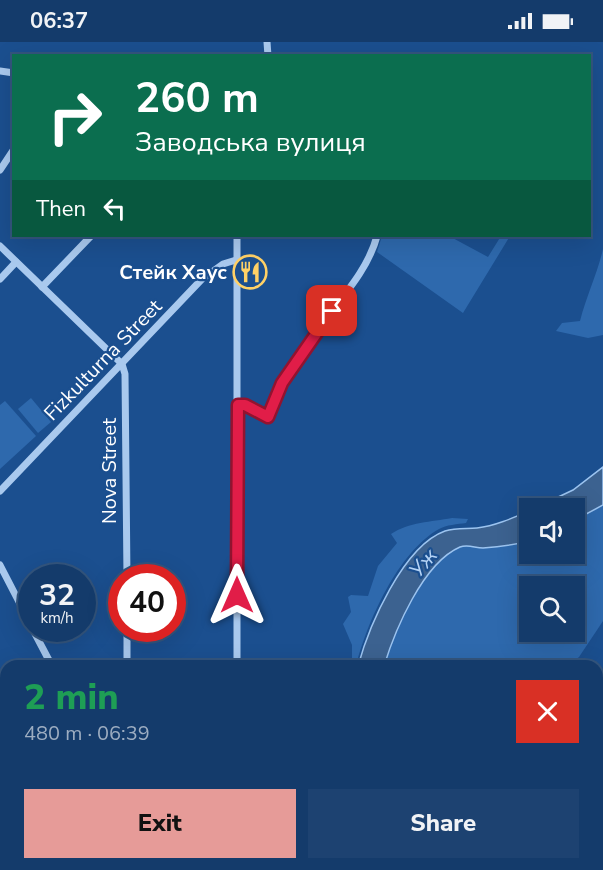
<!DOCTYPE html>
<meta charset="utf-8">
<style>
body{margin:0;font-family:"Nunito Sans",sans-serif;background:#1d4271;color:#f1f3f6;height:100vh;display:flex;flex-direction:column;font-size:22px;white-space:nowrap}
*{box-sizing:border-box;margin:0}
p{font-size:20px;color:#9dadc1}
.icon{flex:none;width:33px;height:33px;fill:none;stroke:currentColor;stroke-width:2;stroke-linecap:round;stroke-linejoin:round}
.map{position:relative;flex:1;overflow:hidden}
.panel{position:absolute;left:0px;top:618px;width:603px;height:210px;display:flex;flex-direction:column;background:#143b6b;border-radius:18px 18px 0 0;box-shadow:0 6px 24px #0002,0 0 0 2px #33557e}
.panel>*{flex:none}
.guide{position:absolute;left:12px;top:12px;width:579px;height:183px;border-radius:0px;box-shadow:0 6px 24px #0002,0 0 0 2px #33557e;background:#0b6e4f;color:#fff;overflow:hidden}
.buttons{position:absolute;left:519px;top:456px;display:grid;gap:12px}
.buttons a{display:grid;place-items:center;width:66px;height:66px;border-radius:0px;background:#143b6b;box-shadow:0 6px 24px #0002,0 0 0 2px #33557e;font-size:30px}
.speed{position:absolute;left:18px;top:522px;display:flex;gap:12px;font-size:30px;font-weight:700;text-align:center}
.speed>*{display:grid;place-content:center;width:78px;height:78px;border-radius:50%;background:#143b6b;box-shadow:0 6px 24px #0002,0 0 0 2px #33557e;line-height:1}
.speed small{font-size:15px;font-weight:400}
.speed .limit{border:9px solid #d22;background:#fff;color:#111}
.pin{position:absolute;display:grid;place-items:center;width:51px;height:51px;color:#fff;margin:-26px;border-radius:12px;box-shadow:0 3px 9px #0006}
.me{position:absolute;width:66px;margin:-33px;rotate:0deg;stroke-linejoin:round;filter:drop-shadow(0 0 4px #0008)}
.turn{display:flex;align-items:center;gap:21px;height:126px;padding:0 24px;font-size:27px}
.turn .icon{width:78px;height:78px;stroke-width:2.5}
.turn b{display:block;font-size:42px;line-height:51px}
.then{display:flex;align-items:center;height:57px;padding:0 24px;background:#0003;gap:12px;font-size:22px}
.round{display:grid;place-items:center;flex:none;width:63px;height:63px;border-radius:0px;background:#1d4271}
.overview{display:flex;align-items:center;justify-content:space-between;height:102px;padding:0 24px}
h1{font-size:36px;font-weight:800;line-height:45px;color:#1e9e55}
.action{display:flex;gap:12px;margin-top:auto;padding:12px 24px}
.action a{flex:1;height:69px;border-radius:0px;background:#e69b98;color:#111;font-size:24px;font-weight:800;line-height:69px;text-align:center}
.action a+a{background:#1d4271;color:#f1f3f6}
.status{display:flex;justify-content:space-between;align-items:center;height:42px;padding:0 30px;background:#143b6b;direction:ltr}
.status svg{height:16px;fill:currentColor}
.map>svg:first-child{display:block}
.green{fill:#2e69ad;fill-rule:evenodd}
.water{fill:#3c6290;stroke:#9cc4f0;stroke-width:1.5}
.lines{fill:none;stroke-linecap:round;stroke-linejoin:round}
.minor{stroke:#a9c9ee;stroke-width:7}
.route-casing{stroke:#92132f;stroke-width:15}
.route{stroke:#e11d48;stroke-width:10}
.labels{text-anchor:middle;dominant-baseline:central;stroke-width:4.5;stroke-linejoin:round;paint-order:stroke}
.poi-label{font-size:20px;font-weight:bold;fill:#fff;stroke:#1b4f8f;text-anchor:end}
.street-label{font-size:20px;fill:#fff;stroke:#1b4f8f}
.water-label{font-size:21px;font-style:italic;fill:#b5d3f5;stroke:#1b4f8f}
</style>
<div class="status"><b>06:37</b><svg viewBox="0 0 49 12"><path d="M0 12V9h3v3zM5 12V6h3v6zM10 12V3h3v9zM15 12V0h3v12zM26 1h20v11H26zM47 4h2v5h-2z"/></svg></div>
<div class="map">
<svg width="603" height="828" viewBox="0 0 603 828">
<rect width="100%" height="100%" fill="#1b4f8f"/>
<g class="green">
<polygon points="382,194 449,194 488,215 501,194 510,194 463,271 377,210"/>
<path d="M603,207v86l-15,3 -32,-7 6,-8 18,-2c7,-27 17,-46 23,-72z"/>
<polygon points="31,356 51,380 38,391 18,367"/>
<polygon points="5,359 36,394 0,427 0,363"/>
<path d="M603,463v116l-24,36 -11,9h-184c11,-36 39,-103 76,-119 8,-3 15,1 23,1 16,-1 31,-3 46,-7l1,13h44l1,-34zM530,544h44v46h-44z"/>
<path d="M452,476l16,1 -2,4c-8,1 -20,2 -27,6 -41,23 -72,93 -83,137h-4v-21l-9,-21 8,-12 -3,-15 3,-2 17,1 10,-30 19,-23 -6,-9c18,-12 40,-12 61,-16z"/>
<polygon points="378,822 571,822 569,828 379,828"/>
</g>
<g class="water">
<polygon points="603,425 603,463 575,478 574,466 535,466 573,448"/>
<path d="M529,469v30c-15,4 -30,6 -46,7 -8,0 -15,-4 -23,-1 -37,16 -65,83 -76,119h-26c11,-40 45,-120 87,-135 11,-3 21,-2 32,-3 18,-2 36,-10 52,-17z"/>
</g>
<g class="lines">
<g class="minor">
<polyline points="267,0 268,14"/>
<polyline points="0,29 14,31"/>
<polyline points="0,128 14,107"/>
<polyline points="0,204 122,322 125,332 127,536"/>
<polyline points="0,237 16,220"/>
<polyline points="42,245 91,194"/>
<path d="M238,363h7l23,12c12,-29 27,-55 45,-81 22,-32 54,-62 64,-100"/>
<polyline points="0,449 202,237 223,222 236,218"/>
<polyline points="0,523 32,585"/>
<polyline points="32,586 52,624"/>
<polyline points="127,586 127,624"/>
<polyline points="237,624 237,194"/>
<polyline points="0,793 6,789"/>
<polyline points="81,822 84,828"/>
<polyline points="153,822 156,828"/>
<polyline points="240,822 240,828"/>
<polyline points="328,822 329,828"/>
</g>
</g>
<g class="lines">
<g class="route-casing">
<polyline id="route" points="237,553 238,363 245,363 268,375 282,341 332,269"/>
</g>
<use href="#route" class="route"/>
</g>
<defs>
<g id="restaurant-ring" transform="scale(1.725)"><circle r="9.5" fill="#1b4f8f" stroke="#ffd166" stroke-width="1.5"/><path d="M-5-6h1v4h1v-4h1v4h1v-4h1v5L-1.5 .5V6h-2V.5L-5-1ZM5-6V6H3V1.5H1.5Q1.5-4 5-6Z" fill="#ffd166"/></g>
</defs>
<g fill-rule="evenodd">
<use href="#restaurant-ring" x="250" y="230"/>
</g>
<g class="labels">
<g class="poi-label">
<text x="227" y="230">Стейк Хаус</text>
</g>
<g class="street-label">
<text transform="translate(103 318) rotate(-46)">Fizkulturna Street</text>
<text transform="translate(109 429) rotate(-90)">Nova Street</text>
</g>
<g class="water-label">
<text transform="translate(423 521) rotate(-50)">Уж</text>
</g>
</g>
</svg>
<div class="buttons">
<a><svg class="icon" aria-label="sound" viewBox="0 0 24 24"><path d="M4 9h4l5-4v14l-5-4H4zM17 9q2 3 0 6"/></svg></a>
<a><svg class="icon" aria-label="search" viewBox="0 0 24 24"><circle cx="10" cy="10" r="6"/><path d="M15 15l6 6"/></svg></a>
</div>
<div class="speed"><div>32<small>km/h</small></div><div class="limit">40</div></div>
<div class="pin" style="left:332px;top:269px;background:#d93025"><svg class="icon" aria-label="arrive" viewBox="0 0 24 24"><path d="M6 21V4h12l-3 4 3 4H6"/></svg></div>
<svg class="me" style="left:237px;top:553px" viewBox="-20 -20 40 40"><path d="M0-17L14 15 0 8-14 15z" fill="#e11d48" stroke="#fff" stroke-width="4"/></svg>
<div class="guide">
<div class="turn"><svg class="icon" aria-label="right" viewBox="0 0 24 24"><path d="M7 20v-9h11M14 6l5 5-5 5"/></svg><div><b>260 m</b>Заводська вулиця</div></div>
<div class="then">Then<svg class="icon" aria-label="left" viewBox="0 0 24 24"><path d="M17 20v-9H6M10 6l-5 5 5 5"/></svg></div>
</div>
<section class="panel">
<div class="overview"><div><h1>2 min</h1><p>480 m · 06:39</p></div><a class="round" style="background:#d93025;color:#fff"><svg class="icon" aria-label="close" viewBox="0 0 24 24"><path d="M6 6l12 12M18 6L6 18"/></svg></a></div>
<div class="action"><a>Exit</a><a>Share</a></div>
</section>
</div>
